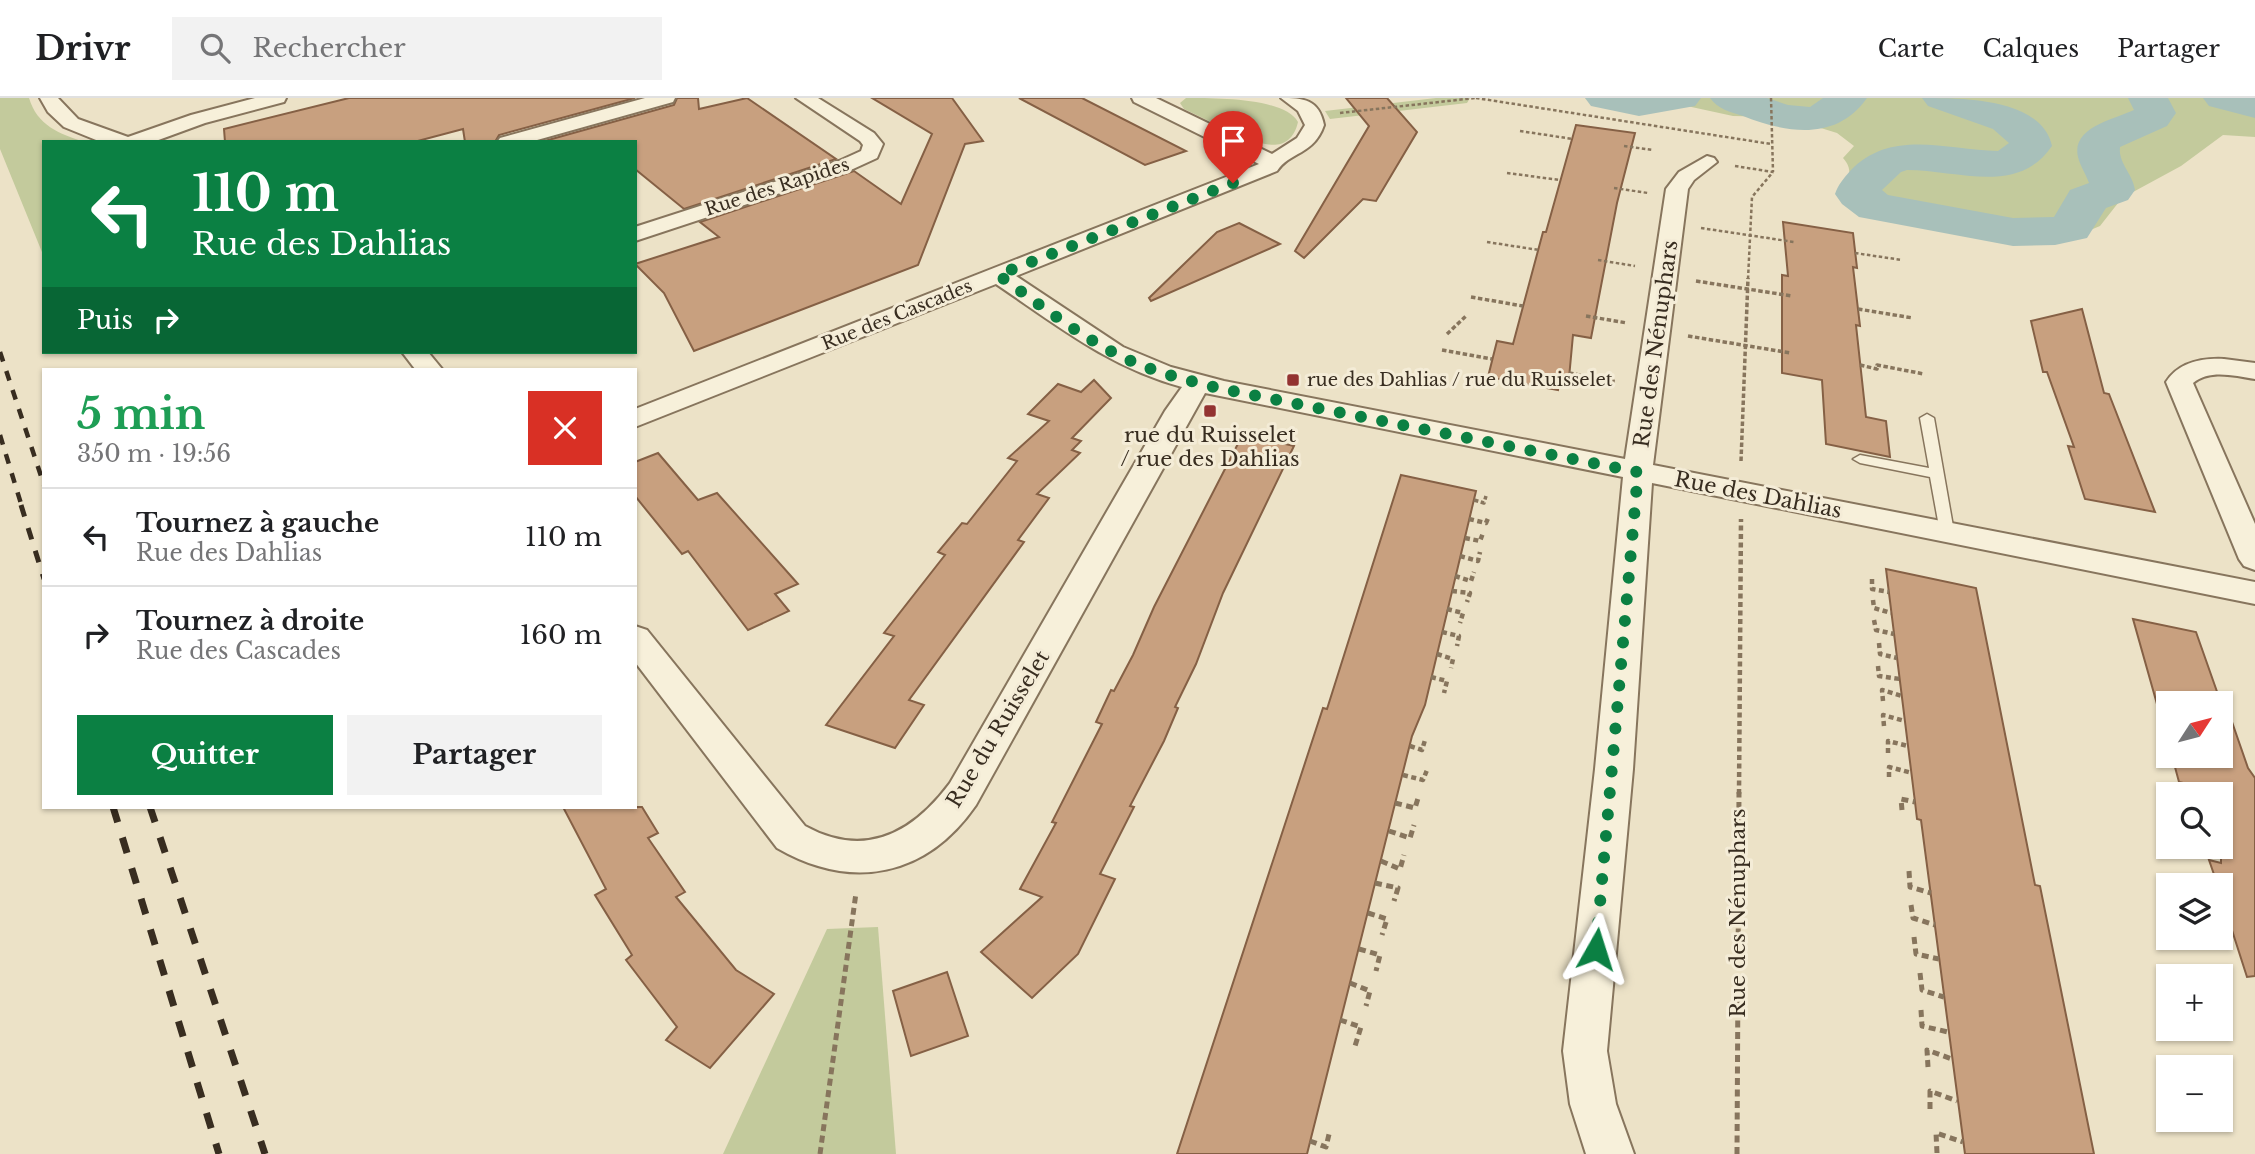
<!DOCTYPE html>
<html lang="fr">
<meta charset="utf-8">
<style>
body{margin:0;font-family:"Libre Baskerville",serif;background:#f2f2f2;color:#202124;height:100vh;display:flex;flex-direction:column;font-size:26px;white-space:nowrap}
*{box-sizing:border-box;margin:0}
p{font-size:23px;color:#757577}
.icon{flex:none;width:38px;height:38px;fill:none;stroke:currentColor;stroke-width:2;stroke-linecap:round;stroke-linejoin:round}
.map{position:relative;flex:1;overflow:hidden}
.panel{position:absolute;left:42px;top:270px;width:595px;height:441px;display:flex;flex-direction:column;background:#fff;border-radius:0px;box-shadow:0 2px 5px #0004}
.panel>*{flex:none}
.guide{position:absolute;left:42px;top:42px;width:595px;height:214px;border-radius:0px;box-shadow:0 2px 5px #0004;background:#0b8043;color:#fff;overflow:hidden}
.needle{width:46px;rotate:54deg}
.buttons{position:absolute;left:2156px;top:593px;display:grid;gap:14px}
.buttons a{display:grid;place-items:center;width:77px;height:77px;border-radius:0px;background:#fff;box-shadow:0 2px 5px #0004;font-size:35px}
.pin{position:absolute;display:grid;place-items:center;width:60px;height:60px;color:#fff;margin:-72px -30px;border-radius:50% 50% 50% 0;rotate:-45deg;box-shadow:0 0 7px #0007}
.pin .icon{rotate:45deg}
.me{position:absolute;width:77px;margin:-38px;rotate:6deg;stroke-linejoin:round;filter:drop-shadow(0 0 5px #0008)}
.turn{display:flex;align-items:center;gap:24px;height:147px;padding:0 35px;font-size:32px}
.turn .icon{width:91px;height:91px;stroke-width:2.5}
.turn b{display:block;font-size:49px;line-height:60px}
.then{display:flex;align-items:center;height:66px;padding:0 35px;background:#0003;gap:14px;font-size:26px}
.round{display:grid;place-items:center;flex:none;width:74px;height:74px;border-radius:0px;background:#f2f2f2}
.overview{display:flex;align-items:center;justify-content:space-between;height:119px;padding:0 35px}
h1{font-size:42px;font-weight:700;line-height:52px;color:#1e9e55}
.primary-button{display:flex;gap:14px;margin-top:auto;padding:14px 35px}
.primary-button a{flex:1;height:80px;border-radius:0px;background:#0b8043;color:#fff;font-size:28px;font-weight:700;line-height:80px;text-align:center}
.primary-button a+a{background:#f2f2f2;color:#202124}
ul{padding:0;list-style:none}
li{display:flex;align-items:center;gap:21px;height:98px;padding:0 35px;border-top:2px solid #e0e0e0}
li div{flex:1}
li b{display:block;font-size:26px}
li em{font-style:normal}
header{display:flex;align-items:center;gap:42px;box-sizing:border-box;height:98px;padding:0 35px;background:#fff;border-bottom:2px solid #e0e0e0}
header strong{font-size:33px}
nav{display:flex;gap:38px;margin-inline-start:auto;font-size:24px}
.search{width:490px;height:63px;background:#f2f2f2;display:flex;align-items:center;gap:18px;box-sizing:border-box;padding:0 24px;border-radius:0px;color:#757577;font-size:26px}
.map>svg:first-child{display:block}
.green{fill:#c3ca9c}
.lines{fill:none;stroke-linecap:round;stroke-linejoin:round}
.river{fill:#a8c0ba;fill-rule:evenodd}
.building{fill:#c8a07f;stroke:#856045;stroke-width:2}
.service-casing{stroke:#87755d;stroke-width:3}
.minor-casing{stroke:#87755d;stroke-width:4}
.path-far3{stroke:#87755d;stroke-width:2.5;stroke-dasharray:3.5 2.5;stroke-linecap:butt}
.path-far2{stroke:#87755d;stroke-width:3.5;stroke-dasharray:4.5 2.5;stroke-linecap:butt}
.path-far1{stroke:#87755d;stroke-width:4.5;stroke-dasharray:5 3.5;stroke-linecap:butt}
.path{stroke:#87755d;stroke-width:5;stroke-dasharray:7 4.5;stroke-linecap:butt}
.service{fill:#f7f0da;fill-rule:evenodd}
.minor{fill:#f7f0da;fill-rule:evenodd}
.rail-far2{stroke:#382d20;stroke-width:4.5;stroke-dasharray:10 10;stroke-linecap:butt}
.rail-far1{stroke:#382d20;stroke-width:5;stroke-dasharray:12 12;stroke-linecap:butt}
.rail{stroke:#382d20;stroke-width:7;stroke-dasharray:16 16;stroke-linecap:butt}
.route{stroke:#0b8043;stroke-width:12;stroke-dasharray:0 21.6}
.poi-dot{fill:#933331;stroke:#f4ecd7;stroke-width:2.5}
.labels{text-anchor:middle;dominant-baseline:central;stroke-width:6;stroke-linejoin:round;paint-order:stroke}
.far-street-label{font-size:18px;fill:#382d20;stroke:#f4ecd7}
.far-poi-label{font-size:18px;fill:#382d20;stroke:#f4ecd7;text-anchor:start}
.street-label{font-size:21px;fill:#382d20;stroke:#f4ecd7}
.poi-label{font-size:21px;fill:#382d20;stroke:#f4ecd7}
</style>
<header>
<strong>Drivr</strong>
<div class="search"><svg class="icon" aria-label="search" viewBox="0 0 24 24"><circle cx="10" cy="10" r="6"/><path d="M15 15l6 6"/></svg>Rechercher</div>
<nav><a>Carte</a><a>Calques</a><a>Partager</a></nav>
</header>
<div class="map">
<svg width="2255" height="1056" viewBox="0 0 2255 1056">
<rect width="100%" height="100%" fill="#ece2c7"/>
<g class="green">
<path d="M0,0h29c8,27 30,36 56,44h-41v115l-44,-108z"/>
<path d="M1186,0c31,0 99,0 112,24 -10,43 -55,14 -80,3l4,-2 -4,-2 -5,2 -29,-14 -4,-6z"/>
<polygon points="1436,0 1470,0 1467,5 1330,21 1325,13"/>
<path d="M1585,0h670v39l-32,-2 -42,31 -59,32 -22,28 -31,13 -32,3 -38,-4 -45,-12 -75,-14 -27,-12 -6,-6c2,-15 8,-24 -3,-36l11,-12 -17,-13 -52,-16 -52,-1 -60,-13 -39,5 -41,-5z"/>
<polygon points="878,829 896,1056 723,1056 827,831"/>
</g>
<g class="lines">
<g class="river">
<polygon points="1585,0 1701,0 1695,8 1639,18 1591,8"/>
<path d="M1710,0h57l21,7 22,2 13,-9h44c-31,44 -81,35 -124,18 -13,-4 -25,-7 -33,-18z"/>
<path d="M1922,0c40,0 120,0 130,48 -34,50 -94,24 -145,24l-6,2 -19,18 6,5 125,23 41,-1 16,-27 19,-7c-3,-9 -9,-17 -11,-26 -7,-30 37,-38 56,-47l-6,-12h40l8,15 -9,13 -47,21c-2,16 13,27 15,43l-7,10 -22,8 -19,30 -32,7 -42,1 -154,-29 -17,-13 -7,-10c3,-9 9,-16 15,-23 41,-43 96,-21 148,-20l11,-8 -16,-14 -65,-23z"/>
<polygon points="2203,0 2255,0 2255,20 2209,8"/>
</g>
</g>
<g class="building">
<polygon points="349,0 635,0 499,37 495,44 465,44 463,31 414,44 225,44 224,31"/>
<polygon points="677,0 698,0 699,11 747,0 836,61 684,111 635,71 635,44 541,44 674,7"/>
<polygon points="872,0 952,0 983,43 965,46 918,167 694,253 664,195 635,166 719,139 700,124 854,73 901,106 932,36"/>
<polygon points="1019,0 1082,0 1186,53 1145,67"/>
<polygon points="1346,0 1387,0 1417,34 1376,103 1363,101 1304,160 1295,153 1369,28"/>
<polygon points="1576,27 1635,35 1617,105 1591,240 1573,237 1569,280 1560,278 1558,292 1488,279 1497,243 1513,246 1543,134 1546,134"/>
<polygon points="1783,124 1853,135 1857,170 1853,169 1860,228 1856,227 1866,319 1886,323 1890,359 1826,346 1822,282 1782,275 1782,177 1788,178"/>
<polygon points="1239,125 1280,146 1151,203 1149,200 1217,134"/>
<polygon points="2082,211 2104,295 2109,296 2155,414 2085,401 2068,348 2074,349 2047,274 2043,274 2031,223"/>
<polygon points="1094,282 1111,300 1072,340 1081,343 1072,352 1080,355 1037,396 1049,400 1018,442 1024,444 909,602 924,607 895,650 826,627 894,538 884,535 945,457 938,454 962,425 967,426 1017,363 1008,360 1049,323 1028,316 1058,286 1081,294"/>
<polygon points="1243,336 1294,348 1223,495 1196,566 1175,609 1178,610 1164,643 1130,708 1134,709 1100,776 1115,781 1078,856 1032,900 981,854 1042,799 1020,791 1056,725 1052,724 1102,626 1096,624 1111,592 1114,593 1133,557 1154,509"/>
<polygon points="658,355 698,402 717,395 798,486 775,496 789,513 748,532 688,453 682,456 635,398 635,364"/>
<polygon points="1401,377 1476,393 1425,607 1412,638 1307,1056 1177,1056 1323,610 1327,611"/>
<polygon points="1886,471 1976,490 2035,787 2040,788 2094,1056 1965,1056 1921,722 1917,721 1915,704"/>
<polygon points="2133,521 2196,534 2227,622 2232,624 2248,670 2255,680 2255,878 2247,879 2221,798 2221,788 2218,788 2209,762 2221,765 2221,694 2179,684 2172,658 2221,658 2221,606 2168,606 2168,645"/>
<polygon points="563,709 642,709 658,735 648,740 685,794 676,799 736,872 774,896 710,970 666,942 677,929 626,862 632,857 595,797 606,791"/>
<polygon points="947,874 968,938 911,958 893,893"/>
</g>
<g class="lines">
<g class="service-casing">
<polygon id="service" points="1927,316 1934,320 1954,434 1947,439 1940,434 1930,379 1860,365 1853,361 1860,357 1929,370 1920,320"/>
</g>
<g class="minor-casing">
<g id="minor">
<polygon points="40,0 58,0 78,21 128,39 191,17 255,0 286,0 284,4 205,25 153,44 101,44 64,29 48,14"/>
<polygon points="645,0 675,0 673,4 530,44 497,44 500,40"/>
<polygon points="796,0 818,0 874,35 883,46 877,60 853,71 635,143 635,129 839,63 861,53 863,47 860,43"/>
<path d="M1132,0h24l116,56 25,-16 8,-13 -7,-14 -17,-13c22,0 38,1 43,27 -10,30 -35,27 -47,46l-261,105 107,71 48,20 53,14 401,78 41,-270 13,-17 28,-16 7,2 3,4 -23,18 -6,9 -35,276 602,117v22l-603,-121 -19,286 -26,282 9,53 18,50h-48l-16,-50 -7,-53 32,-282 28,-292 -418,-84 -229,412c-49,71 -123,87 -199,43l-142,-186v-36l12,4 158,196c60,33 107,8 145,-43l215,-372 17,-24c-73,-20 -124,-61 -186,-103l-361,143v-18l624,-245 -125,-62z"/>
<polygon points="402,254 428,254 442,271 415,271"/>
<path d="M2224,261l31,4v16c-21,-3 -45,-10 -62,4l62,141v46l-11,-4 -5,-7 -73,-177c13,-20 36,-24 58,-23z"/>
</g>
</g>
<g class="path-far3">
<polyline points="1476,0 1771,46"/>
<polyline points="1771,0 1773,74"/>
<polyline points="1340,15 1475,0"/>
<polyline points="1520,33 1573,41"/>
<polyline points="1624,48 1653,52"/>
<polyline points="1735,68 1773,74"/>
<polyline points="1507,75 1560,82"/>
<polyline points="1614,90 1648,95"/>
<polyline points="1701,130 1794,144"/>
<polyline points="1487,144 1539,152"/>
<polyline points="1855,155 1902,162"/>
<polyline points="1598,162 1635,168"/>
<polyline points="1748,181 1752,99 1773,74"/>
</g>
<g class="path-far2">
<polyline points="1696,183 1792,198"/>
<polyline points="1471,199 1523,208"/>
<polyline points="1858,211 1913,220"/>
<polyline points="1586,218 1627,225"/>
<polyline points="1447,236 1466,218"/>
<polyline points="1688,238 1791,255"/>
<polyline points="1442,252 1492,261"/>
<polyline points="1860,267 1877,271 1877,267 1924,276"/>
<polyline points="1569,275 1617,284"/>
<polyline points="1741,363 1748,180"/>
<polyline points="1474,402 1484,405 1486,398"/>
</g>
<g class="path-far1">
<polyline points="1469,421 1486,425 1489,418"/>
<polyline points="1465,440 1480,443 1483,435"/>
<polyline points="1460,458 1478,463 1480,454"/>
<polyline points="1455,478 1471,483 1474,474"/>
<polyline points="1872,481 1872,491 1889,494"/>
<polyline points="1452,493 1470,495 1467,504"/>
<polyline points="1873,502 1874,510 1891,515"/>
<polyline points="1447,511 1463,515 1460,525"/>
<polyline points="1874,522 1876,532 1894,536"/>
<polyline points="1442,534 1459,538 1457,548"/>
<polyline points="1879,545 1880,556 1897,560"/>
<polyline points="1437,556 1453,561 1451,570"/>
<polyline points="1878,568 1879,578 1900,581"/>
<polyline points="1431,579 1447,583 1444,595"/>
<polyline points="1883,603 1882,592 1902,598"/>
<polyline points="1884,628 1883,617 1905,623"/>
<polyline points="1410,648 1422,652 1425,642"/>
<polyline points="1888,655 1888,643 1908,648"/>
<polyline points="1403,677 1423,682 1427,672"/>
<polyline points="1889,679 1889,669 1912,675"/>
<polyline points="1739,696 1741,421"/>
</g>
<g class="path">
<polyline points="1395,705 1415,710 1419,697"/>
<polyline points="1902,712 1901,701 1915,704"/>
<polyline points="1389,733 1410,740 1414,727"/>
<polyline points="1381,763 1400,771 1404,757"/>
<polyline points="1909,773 1910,789 1931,795"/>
<polyline points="1375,785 1398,790 1394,803"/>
<polyline points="1911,807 1913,820 1935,827"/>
<polyline points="1368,815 1387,821 1382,837"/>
<polyline points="1914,839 1916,856 1939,861"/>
<polyline points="1359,851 1380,857 1376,873"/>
<polyline points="1920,875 1922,892 1944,899"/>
<polyline points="1350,885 1370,893 1366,908"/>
<polyline points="1921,912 1922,928 1948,934"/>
<polyline points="1340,922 1361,929 1355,948"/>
<polyline points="1928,969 1927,952 1952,961"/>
<polyline points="1930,1011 1930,993 1957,1003"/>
<polyline points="1310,1043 1326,1049 1330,1032"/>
<polyline points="1937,1055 1936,1035 1963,1044"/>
<polyline points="820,1056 856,795"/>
<polyline points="1737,1056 1739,694"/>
</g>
<use href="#service" class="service"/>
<use href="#minor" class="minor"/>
<g class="rail-far2">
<polyline points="0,254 44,387"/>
<polyline points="0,337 22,409"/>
</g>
<polyline class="rail-far1" points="21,407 44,481"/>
<g class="rail">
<polyline points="113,709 219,1056"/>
<polyline points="150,709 265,1056"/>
</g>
</g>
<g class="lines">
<path class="route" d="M1233,85l-235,92c42,29 84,64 131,85 30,14 62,21 93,29l416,83 -42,477"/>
</g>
<g class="poi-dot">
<rect x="1286" y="275" width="14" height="14" rx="3.5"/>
<rect x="1203" y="306" width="14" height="14" rx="3.5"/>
</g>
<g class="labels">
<g class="far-street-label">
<text transform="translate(777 89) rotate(-18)">Rue des Rapides</text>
<text transform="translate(897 217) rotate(-22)">Rue des Cascades</text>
</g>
<g class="far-poi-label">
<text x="1307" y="282">rue des Dahlias / rue du Ruisselet</text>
</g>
<g class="street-label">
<text transform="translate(1656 246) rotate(-82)">Rue des Nénuphars</text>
<text transform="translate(1758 397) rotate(11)">Rue des Dahlias</text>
<text transform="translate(998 631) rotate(-59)">Rue du Ruisselet</text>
<text transform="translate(1738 815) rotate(-90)">Rue des Nénuphars</text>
</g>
<g class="poi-label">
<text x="1210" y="337">rue du Ruisselet<tspan x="1210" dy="24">/ rue des Dahlias</tspan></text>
</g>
</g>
</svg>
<div class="buttons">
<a><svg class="needle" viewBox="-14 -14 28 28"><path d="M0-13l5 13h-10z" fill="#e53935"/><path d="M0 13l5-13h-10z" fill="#757577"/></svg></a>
<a><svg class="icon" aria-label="search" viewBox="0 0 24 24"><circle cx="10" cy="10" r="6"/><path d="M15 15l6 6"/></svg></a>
<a><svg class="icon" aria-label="layers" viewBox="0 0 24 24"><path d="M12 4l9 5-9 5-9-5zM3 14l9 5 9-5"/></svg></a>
<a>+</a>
<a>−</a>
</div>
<div class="pin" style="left:1233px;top:85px;background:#d93025"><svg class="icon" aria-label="arrive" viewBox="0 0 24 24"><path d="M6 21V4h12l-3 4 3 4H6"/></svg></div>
<svg class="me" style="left:1596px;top:851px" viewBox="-20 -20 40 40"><path d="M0-17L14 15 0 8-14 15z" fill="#0b8043" stroke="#fff" stroke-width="4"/></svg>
<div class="guide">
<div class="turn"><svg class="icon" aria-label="left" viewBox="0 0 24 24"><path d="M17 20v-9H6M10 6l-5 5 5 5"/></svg><div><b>110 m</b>Rue des Dahlias</div></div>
<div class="then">Puis<svg class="icon" aria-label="right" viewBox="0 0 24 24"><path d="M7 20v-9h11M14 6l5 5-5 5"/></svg></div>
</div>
<section class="panel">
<div class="overview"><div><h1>5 min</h1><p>350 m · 19:56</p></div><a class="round" style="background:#d93025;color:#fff"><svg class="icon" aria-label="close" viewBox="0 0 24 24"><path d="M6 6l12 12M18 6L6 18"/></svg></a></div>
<ul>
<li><svg class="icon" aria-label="left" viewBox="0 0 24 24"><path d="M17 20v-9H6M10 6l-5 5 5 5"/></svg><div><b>Tournez à gauche</b><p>Rue des Dahlias</p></div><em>110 m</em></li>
<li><svg class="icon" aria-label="right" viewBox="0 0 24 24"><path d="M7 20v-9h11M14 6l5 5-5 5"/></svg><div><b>Tournez à droite</b><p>Rue des Cascades</p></div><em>160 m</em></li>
</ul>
<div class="primary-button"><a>Quitter</a><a>Partager</a></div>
</section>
</div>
